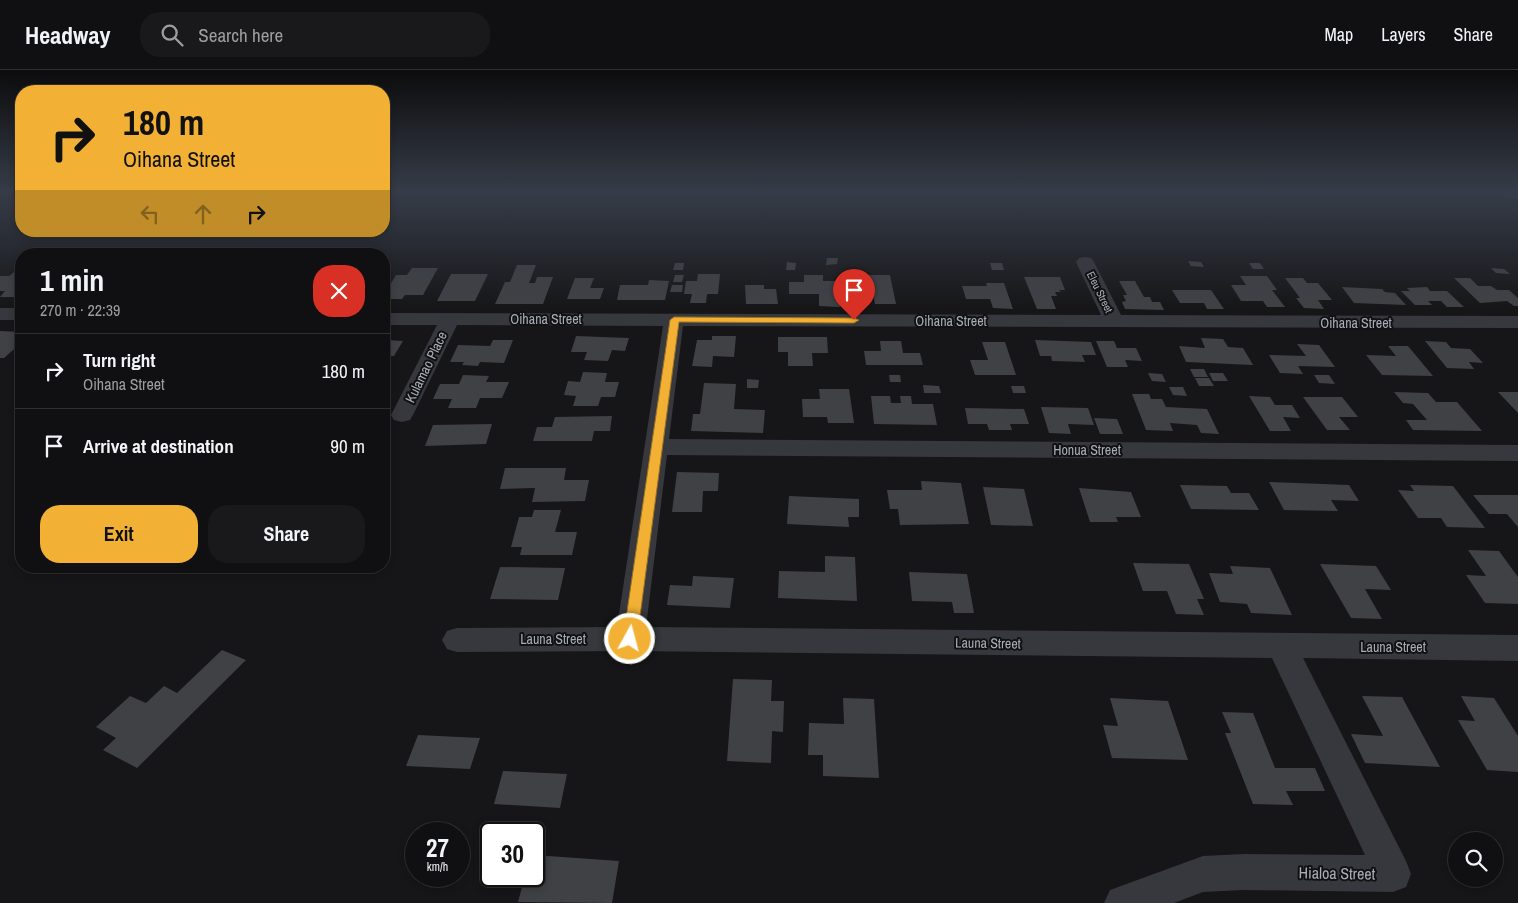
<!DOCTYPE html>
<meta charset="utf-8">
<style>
body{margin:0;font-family:"Archivo Narrow",sans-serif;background:#19191b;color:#f1f3f6;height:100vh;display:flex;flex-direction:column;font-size:19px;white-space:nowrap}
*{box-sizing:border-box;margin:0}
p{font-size:16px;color:#9c9d9f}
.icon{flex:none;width:28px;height:28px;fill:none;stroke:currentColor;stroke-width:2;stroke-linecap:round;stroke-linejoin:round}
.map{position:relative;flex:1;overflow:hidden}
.drawer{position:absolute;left:15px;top:178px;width:375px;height:325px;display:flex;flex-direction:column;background:#101012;border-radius:20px;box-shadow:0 2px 8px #0003,0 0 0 1px #303032}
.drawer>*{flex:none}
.top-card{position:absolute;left:15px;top:15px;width:375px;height:152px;border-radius:20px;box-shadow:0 2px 8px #0003,0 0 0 1px #303032;background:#f2b134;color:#111;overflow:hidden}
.tools{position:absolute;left:1448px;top:762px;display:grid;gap:10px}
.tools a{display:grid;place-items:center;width:55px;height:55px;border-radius:50%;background:#101012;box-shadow:0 2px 8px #0003,0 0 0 1px #303032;font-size:25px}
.speed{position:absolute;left:405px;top:752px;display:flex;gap:10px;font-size:25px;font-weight:700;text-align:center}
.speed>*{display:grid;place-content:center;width:65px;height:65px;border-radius:50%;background:#101012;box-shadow:0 2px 8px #0003,0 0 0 1px #303032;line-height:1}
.speed small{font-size:12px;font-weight:400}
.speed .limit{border:2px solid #111;border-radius:8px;background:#fff;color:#111}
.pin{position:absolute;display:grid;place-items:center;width:42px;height:42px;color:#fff;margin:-51px -21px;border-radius:50% 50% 50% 0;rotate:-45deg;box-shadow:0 0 5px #0007}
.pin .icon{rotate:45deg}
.me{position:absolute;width:55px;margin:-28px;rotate:7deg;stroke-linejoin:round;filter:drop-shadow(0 0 4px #0008)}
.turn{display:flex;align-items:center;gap:18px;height:105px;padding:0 25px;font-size:22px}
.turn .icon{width:65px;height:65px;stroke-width:2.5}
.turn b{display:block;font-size:35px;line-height:42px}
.lanes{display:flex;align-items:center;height:48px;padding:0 25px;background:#0003;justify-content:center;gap:25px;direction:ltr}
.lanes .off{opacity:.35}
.round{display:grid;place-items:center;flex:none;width:52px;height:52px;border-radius:20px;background:#19191b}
.head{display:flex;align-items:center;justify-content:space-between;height:85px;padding:0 25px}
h1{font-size:30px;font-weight:700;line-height:38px}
.button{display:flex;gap:10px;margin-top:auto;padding:10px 25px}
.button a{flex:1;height:58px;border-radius:20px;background:#f2b134;color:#111;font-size:20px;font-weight:700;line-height:58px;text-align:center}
.button a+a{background:#19191b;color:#f1f3f6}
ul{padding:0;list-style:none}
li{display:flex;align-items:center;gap:15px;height:75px;padding:0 25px;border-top:1px solid #303032}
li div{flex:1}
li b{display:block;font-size:19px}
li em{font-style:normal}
header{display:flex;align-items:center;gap:30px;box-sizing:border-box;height:70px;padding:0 25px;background:#101012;border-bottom:1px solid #303032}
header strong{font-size:24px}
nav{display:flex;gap:28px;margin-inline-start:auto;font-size:18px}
.search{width:350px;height:45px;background:#19191b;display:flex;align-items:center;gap:12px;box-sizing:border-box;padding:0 18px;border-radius:20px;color:#9c9d9f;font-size:19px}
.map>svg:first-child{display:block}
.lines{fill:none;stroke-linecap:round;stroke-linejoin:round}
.stream{stroke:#2c353c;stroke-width:4}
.building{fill:#404145}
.minor{fill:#37383d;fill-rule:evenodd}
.route{fill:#f2b134;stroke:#9d7322}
.labels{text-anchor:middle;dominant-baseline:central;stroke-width:4;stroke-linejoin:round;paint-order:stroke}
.far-street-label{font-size:11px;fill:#a8adb8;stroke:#111113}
.street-label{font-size:14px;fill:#a8adb8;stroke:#111113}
.near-street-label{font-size:16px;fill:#a8adb8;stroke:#111113}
</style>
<header>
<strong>Headway</strong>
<div class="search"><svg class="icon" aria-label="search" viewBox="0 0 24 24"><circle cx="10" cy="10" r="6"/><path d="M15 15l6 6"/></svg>Search here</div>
<nav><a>Map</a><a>Layers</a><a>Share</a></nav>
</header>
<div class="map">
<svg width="1518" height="833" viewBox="0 0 1518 833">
<rect width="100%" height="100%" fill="#161618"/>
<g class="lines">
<polyline class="stream" points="1492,122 1518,127"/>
</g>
<g class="building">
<polygon points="827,188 838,188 837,194 826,195"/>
<polygon points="1188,191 1201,192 1204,197 1191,196"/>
<polygon points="787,192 796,193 795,200 786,200"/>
<polygon points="675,193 684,193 683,200 673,200"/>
<polygon points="990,193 1002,193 1004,200 992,200"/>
<polygon points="1249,193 1260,193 1264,199 1253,199"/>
<polygon points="517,195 536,195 529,213 535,213 537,207 553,207 543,234 495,234 505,212 510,212"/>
<polygon points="412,198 438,198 423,225 405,225 402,229 384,229 384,225 396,205 407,205"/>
<polygon points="1491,198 1504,199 1510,204 1496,203"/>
<polygon points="14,202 21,202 21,221 14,227 0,227 5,221 0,221 0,206 9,206"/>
<polygon points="451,204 488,204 475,231 437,231"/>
<polygon points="698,204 720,204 718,224 707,224 706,233 690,233 692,224 684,224 686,211 697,211"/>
<polygon points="675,205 684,205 682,212 673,212"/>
<polygon points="804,205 823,205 823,211 839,211 840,237 819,236 819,224 789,224 789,212 804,212"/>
<polygon points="854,205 890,205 896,234 875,234 873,225 852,225 850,213 855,214"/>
<polygon points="1240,206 1267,206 1277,220 1272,220 1285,237 1267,237 1263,231 1241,231 1231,215 1246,215"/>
<polygon points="1024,207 1060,207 1065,220 1059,220 1061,222 1055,222 1057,226 1051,226 1056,239 1037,239"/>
<polygon points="575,208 594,208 590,218 604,218 600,229 567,229"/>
<polygon points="1285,208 1303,208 1307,213 1318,213 1332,230 1318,230 1324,239 1304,238 1296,228 1300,228"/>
<polygon points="1454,208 1470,208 1478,216 1491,216 1497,220 1509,220 1518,228 1518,236 1514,236 1507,231 1480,233"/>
<polygon points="649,210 669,211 665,230 617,230 620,215 648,215"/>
<polygon points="1119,211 1135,211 1144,227 1150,227 1152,232 1160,232 1164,240 1125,239 1122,232 1126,231 1123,225 1127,225"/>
<polygon points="986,213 1004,213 1013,239 993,238 990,229 966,229 962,216 987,216"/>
<polygon points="672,215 683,215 682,222 670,222"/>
<polygon points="745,215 764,215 764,219 776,219 778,234 746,234"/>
<polygon points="1342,217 1382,219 1385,222 1395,223 1406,235 1354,233"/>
<polygon points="1427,217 1430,221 1447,221 1464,237 1447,237 1441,231 1428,231 1432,235 1415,235 1401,221 1410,221 1407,218"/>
<polygon points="1172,220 1211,220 1224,239 1207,239 1204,233 1180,233"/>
<polygon points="0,261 21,262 21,273 4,288 0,288"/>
<polygon points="384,266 388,266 386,270 403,271 394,286 384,286"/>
<polygon points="576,266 629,268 625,281 612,280 608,291 584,290 587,282 571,282"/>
<polygon points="712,266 736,266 734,287 713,286 712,297 692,296 697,270 712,270"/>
<polygon points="778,267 827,267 828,283 812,283 813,296 788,296 788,282 778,282"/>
<polygon points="1201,268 1223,269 1228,277 1243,278 1253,295 1186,292 1179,276 1205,278"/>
<polygon points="493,270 513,270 504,293 480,292 478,296 462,295 464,292 450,292 458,275 490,276"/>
<polygon points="1035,270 1091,272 1096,285 1082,285 1085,292 1052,291 1051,286 1040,286"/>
<polygon points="880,271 901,271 903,283 920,283 923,295 866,295 864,281 881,281"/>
<polygon points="1096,271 1114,271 1117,278 1136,278 1142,291 1125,290 1128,297 1107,297"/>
<polygon points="1425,271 1446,272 1451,278 1470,279 1483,293 1469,292 1474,299 1447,298"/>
<polygon points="982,272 1005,272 1016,305 975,305 970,290 988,290"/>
<polygon points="1297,274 1319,275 1335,297 1298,296 1303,304 1280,303 1269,285 1306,286"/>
<polygon points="1388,276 1408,276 1433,306 1382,305 1366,285 1396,286"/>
<polygon points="1190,299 1204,299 1208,307 1194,307"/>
<polygon points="583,302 607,303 605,312 619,312 615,327 601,327 598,336 573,336 576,326 564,325 568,311 580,312"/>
<polygon points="1148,303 1162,304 1166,312 1152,311"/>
<polygon points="1209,303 1223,303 1228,311 1213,311"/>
<polygon points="463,305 489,306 486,312 509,312 502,328 480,328 476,338 448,338 452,329 433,329 440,314 459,314"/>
<polygon points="889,305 900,305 901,312 890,312"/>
<polygon points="1314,305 1329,305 1335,314 1319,313"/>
<polygon points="1195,308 1209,308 1214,316 1199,316"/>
<polygon points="747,309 759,310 758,318 747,318"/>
<polygon points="704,313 736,314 734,339 765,340 763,363 691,361 693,344 700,344"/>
<polygon points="923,315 939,316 941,323 924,323"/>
<polygon points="1011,316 1024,316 1026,323 1013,323"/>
<polygon points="1169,317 1183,317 1187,326 1173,325"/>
<polygon points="819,319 849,319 854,353 828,353 827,347 803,347 802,329 820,329"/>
<polygon points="1394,322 1428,323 1436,332 1457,332 1482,361 1413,360 1406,350 1427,350 1413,334 1403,333"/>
<polygon points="1498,322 1518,322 1518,343"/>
<polygon points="1132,324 1149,324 1151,329 1162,329 1166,337 1207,339 1219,364 1201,363 1197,355 1170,353 1173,361 1146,360"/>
<polygon points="871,326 890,326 891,333 901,333 900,326 911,326 912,334 933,334 937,355 874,354"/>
<polygon points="1249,326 1270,327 1275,335 1292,335 1300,348 1283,347 1291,361 1270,361"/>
<polygon points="1303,327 1342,327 1358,347 1339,347 1350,360 1327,360"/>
<polygon points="1041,337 1088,338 1094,355 1068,354 1071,364 1049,363"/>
<polygon points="965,338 1024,339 1029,354 1010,354 1012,360 989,360 987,354 968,354"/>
<polygon points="612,346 610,361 594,361 592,371 533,371 537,357 552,357 555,347"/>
<polygon points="1094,348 1117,349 1123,364 1100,364"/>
<polygon points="492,354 486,374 425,376 433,355"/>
<polygon points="505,398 566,398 564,410 589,410 585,431 532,432 535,418 500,419"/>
<polygon points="677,402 719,403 718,421 703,421 702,442 672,442"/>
<polygon points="921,411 961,413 969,454 900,455 898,439 890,439 887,420 922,420"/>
<polygon points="1269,412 1349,415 1359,431 1331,430 1338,441 1284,440"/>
<polygon points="1180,415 1227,416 1231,423 1249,423 1259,440 1191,439"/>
<polygon points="1410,415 1453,416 1485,458 1447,457 1441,448 1418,448 1398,420 1414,421"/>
<polygon points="983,417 1024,419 1033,456 991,455"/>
<polygon points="1079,418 1131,422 1141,447 1116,447 1118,452 1090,452"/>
<polygon points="1473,425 1518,425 1518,457 1507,444 1489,444"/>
<polygon points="789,426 859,429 859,447 848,447 849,457 787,454"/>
<polygon points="534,440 561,440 555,462 577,462 572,485 520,485 522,477 511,477 519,447 532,447"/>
<polygon points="1468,480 1499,481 1518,507 1518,534 1485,533 1466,505 1486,506"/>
<polygon points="825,486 855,487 857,531 778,528 779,501 825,502"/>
<polygon points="1133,493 1189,494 1204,529 1197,529 1204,545 1176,544 1167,521 1143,521"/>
<polygon points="1320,494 1376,496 1391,520 1365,519 1382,549 1351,548"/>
<polygon points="1230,496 1270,498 1292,545 1251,543 1247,534 1220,532 1209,503 1233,504"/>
<polygon points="500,497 565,498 558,530 490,529"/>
<polygon points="909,502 967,504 974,543 954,543 952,532 912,531"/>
<polygon points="693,506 734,508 730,538 667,535 670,515 692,516"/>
<polygon points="222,580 246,590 137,698 103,680 116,668 96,657 130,626 146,633 164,616 177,623"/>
<polygon points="733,609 772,610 771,631 784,631 783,662 772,661 771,693 727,691"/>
<polygon points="1362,626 1402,627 1440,697 1365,693 1351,664 1383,666"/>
<polygon points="1461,626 1494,628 1518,666 1518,702 1487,700 1458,650 1475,651"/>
<polygon points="843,628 874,629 879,708 823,706 823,685 808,685 809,653 844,654"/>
<polygon points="1110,628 1168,631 1188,690 1112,688 1103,655 1118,656"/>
<polygon points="1222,642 1253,643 1275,698 1315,698 1325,721 1286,721 1293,735 1253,734 1225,663 1231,663"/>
<polygon points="418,665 480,668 470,699 406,696"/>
<polygon points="503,701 567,704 560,738 494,734"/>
<polygon points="534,785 619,791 612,833 518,832 525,806 534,806"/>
</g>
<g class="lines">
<g class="minor">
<polygon points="1085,187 1091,188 1094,192 1121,245 1518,246 1518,258 683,256 669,369 1518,375 1518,391 667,385 646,557 1518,565 1518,591 1303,588 1406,791 1411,804 1406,817 1393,822 1244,820 1203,822 1174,833 1104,833 1110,820 1203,786 1244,784 1365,785 1272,588 630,581 457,582 447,579 442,570 447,561 457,558 617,557 663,256 457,255 413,345 410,350 402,352 394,350 391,345 437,255 384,255 384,243 1101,245 1076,192 1079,188"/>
<rect x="0" y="238" width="21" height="12"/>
</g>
</g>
<linearGradient id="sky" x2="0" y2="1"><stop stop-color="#0c0c0d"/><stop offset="0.51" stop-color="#363c48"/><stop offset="1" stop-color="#363c48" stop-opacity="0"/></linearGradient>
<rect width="1518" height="239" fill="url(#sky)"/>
<polygon class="route" points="674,247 854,248 859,250 854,253 679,252 637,569 635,573 630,575 625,573 623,569 670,250"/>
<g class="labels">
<g class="far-street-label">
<text transform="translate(1100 222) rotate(64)">Eleu Street</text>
</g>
<g class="street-label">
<text x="546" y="249">Oihana Street</text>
<text x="951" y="251">Oihana Street</text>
<text x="1356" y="253">Oihana Street</text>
<text transform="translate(426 297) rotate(-64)">Kulamao Place</text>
<text x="1087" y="380">Honua Street</text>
<text x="553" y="569">Launa Street</text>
<text transform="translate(988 573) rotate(1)">Launa Street</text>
<text x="1393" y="577">Launa Street</text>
</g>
<g class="near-street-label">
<text transform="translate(1337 803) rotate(1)">Hialoa Street</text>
</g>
</g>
</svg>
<div class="tools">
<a><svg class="icon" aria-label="search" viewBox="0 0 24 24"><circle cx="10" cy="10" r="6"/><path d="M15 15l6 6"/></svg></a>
</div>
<div class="speed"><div>27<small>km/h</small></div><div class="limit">30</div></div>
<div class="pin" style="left:854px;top:250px;background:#d93025"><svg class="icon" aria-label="arrive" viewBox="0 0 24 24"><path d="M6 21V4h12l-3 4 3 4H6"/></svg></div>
<svg class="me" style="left:630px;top:569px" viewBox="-20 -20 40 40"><circle r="17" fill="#f2b134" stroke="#fff" stroke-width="3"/><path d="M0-11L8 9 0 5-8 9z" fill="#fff"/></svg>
<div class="top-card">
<div class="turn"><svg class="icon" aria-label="right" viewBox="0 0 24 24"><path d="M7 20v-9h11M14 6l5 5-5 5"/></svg><div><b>180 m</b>Oihana Street</div></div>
<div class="lanes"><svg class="icon off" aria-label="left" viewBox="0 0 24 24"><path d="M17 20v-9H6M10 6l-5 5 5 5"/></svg><svg class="icon off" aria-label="ahead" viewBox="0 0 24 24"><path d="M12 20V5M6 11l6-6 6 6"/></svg><svg class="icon" aria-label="right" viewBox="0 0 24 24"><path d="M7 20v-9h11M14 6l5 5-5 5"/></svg></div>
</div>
<section class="drawer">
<div class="head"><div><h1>1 min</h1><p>270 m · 22:39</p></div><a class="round" style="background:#d93025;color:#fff"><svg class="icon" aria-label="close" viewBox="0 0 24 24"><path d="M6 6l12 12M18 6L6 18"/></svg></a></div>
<ul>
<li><svg class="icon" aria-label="right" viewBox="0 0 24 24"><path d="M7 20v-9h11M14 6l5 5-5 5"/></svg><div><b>Turn right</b><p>Oihana Street</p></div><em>180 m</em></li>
<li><svg class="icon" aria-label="arrive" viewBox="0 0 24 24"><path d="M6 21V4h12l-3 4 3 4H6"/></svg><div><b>Arrive at destination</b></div><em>90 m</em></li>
</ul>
<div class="button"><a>Exit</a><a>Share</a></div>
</section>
</div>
